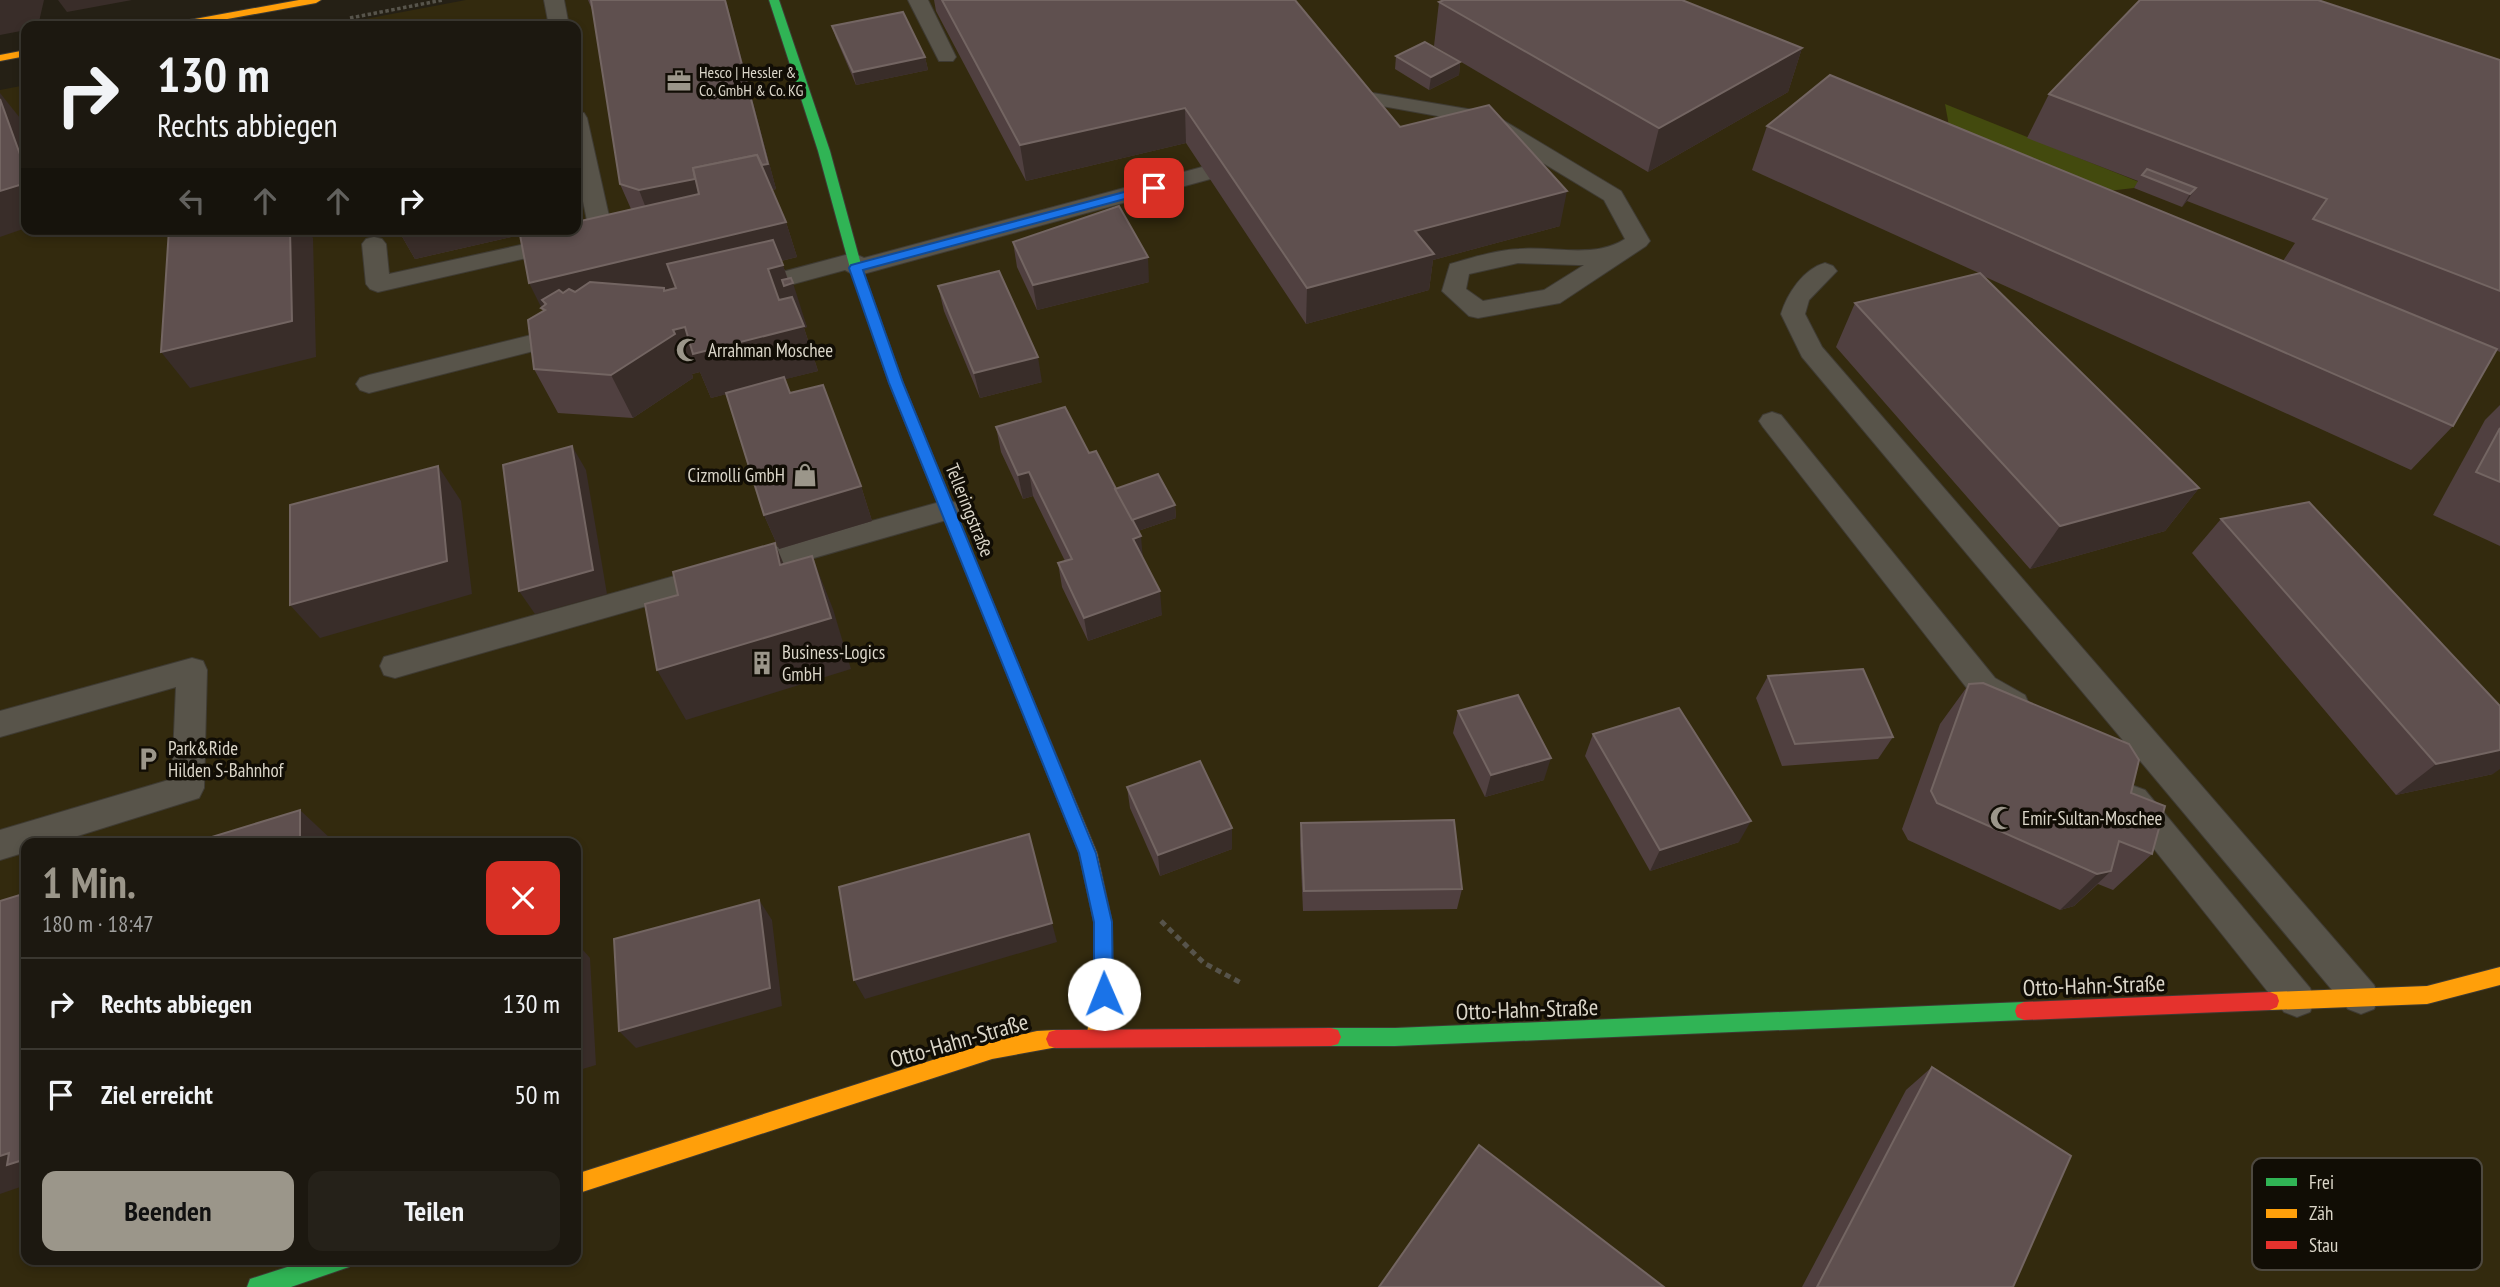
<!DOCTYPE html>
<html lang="de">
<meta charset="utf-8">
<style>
body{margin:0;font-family:"PT Sans Narrow",sans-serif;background:#252119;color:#f1f3f6;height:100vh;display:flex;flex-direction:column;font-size:26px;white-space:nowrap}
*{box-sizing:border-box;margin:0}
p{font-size:23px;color:#a0a09f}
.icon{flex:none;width:38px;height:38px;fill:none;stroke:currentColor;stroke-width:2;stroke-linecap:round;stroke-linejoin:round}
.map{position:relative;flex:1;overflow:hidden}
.panel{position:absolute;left:21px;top:838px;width:560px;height:427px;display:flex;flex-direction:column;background:#1c1810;border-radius:14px;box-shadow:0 4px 10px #0003,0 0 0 2px #3a3730}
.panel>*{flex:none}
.guide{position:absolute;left:21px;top:21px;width:560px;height:214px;border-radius:14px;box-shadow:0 4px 10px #0003,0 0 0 2px #3a3730;background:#1c1810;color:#f1f3f6;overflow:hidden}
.pin{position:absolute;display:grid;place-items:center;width:60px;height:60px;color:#fff;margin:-30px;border-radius:14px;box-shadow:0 4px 10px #0006}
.me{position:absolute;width:77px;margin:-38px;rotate:359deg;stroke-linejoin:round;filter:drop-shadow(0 0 5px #0008)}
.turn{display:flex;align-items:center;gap:24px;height:147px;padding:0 21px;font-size:32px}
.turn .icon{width:91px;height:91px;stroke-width:2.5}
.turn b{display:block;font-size:49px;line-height:60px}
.lanes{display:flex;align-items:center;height:66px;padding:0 21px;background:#0003;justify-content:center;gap:35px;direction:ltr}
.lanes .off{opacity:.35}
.round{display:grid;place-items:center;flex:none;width:74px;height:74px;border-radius:14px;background:#252119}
.summary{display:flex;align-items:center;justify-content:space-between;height:119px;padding:0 21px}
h1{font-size:42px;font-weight:800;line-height:52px;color:#9b968a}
.cta{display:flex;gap:14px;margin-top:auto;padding:14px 21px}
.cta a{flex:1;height:80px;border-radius:14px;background:#9b968a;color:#111;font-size:28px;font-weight:800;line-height:80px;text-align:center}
.cta a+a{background:#252119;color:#f1f3f6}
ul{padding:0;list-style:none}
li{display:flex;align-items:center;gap:21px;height:91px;padding:0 21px;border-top:2px solid #3a3730}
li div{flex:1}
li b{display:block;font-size:26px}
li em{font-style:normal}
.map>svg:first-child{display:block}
.built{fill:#332a0e;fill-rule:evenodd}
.green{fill:#434a0e}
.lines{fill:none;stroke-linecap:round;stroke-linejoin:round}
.lane-casing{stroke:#3f3b33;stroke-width:2}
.fast-casing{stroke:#3f3b33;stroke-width:2}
.slow-casing{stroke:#3f3b33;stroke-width:2}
.jam-casing{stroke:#3f3b33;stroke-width:2}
.path-far1{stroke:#57544b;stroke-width:3.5;stroke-dasharray:3.5 2.5;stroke-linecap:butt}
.path{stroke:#57544b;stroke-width:5;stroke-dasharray:6 4.5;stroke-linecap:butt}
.lane{fill:#58544a;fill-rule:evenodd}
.fast{fill:#30b455;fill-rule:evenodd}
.slow{fill:#ff9f0a;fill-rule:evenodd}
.jam{fill:#e5322d;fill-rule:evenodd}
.wall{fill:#504040}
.shaded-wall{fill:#392d29}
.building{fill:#5f504f;stroke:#736562;stroke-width:2}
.route{fill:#1a73e8;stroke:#114b97;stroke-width:2}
.labels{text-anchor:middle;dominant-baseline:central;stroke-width:7;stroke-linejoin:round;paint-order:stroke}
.far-poi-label{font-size:16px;fill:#dbd6c9;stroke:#110d05;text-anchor:start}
.poi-label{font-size:19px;fill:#dbd6c9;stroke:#110d05;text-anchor:start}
.street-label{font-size:19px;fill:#dbd6c9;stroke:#110d05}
.near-street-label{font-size:23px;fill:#dbd6c9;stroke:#110d05}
.key{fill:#110d05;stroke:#4e4940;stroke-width:2}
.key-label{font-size:19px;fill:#dbd6c9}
</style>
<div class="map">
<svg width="2500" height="1287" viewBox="0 0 2500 1287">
<rect width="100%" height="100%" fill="#252015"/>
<path class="built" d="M466,0h2034v1287h-2500v-1197l26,-5v144h550v-203h-248zM26,844h550v416h-550z"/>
<polygon class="green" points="1945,104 2139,182 2134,188 2073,195 1953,148"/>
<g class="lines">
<g class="lane-casing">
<g id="lane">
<polygon points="544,0 564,0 569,26 549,26"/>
<polygon points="908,0 928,0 956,57 953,61 939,61"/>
<path d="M1361,91l130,22 130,78 29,50 -4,5 -86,57 -82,15 -9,-2 -27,-25 8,-27c21,-6 46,-14 69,-15 36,-3 74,10 106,-10l-21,-39 -127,-77 -123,-22 -3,-4 3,-4zM1518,263l60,2h6l-40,25 -61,11 -17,-12 3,-15z"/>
<polygon points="576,112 584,113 587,118 613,234 609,239 378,292 370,289 366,284 362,244 366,239 374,237 382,239 386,244 389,274 589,230 576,168"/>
<polygon points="1206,166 1214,168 1217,173 1214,178 856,276 845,270 749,296 741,293 737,288 741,283 853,253 864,258"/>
<path d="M1825,263l8,3 4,5 -28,29 -4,14 17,33 552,638 5,12 -5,12 -13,5 -13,-5 -546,-652 -21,-43c6,-20 22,-45 44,-51z"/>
<polygon points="568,326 577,328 580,334 577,340 369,393 360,390 356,384 360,378 369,375"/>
<polygon points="1772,412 1781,415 1995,678 2025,695 2029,704 2025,713 2014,717 1973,696 1763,427 1759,421 1763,415"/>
<polygon points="947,500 957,503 961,510 957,517 395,678 384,675 380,666 384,657 395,654"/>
<polygon points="192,658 203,661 207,670 204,788 199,798 52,844 26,844 26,852 0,860 0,830 172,779 176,687 0,737 0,711"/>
<polygon points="2134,786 2145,790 2310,988 2315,1000 2310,1012 2297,1017 2284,1012 2123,810 2118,800 2123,790"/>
</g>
</g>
<g class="fast-casing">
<g id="fast">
<polygon points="769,0 779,0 830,151 862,268 903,383 973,555 971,559 966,561 959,555 889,383 850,268 818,151"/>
<polygon points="2024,1002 2031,1005 2033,1011 2031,1017 2024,1020 1395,1046 1331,1046 1324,1044 1321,1037 1324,1030 1331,1028 1395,1028"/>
<polygon points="309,1260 353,1260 349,1267 291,1287 247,1287 250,1279"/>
</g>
</g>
<g class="slow-casing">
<g id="slow">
<polygon points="299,0 321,0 316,3 189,26 168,26 173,23"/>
<polygon points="26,50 26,56 0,61 0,55"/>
<polygon points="966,549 973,555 1097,853 1112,922 1113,994 1106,1037 1103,1044 1096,1046 1089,1044 1086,1037 1095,994 1094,922 1079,853 959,555"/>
<polygon points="2500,967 2500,985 2427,1004 2270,1010 2263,1007 2261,1001 2263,995 2270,992 2427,986"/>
<polygon points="1056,1030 1063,1032 1066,1039 1063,1046 992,1059 576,1194 576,1174 992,1041 1037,1031"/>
</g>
</g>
<g class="jam-casing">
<g id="jam">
<polygon points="2270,992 2277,995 2279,1001 2277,1007 2270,1010 2024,1020 2017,1017 2015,1011 2017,1005 2024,1002"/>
<polygon points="1331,1028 1338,1030 1341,1037 1338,1044 1331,1046 1056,1048 1049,1046 1046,1039 1049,1032 1056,1030"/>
</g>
</g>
<polyline class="path-far1" points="350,18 443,0"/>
<polyline class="path" points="1161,921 1204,963 1243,984"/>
<use href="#lane" class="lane"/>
<use href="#fast" class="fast"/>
<use href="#slow" class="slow"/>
<use href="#jam" class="jam"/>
</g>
<g class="wall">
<polygon points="588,0 725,0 776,189 772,190 786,222 797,257 781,261 807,327 804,328 818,371 785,379 790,393 861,486 872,521 779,549 764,515 726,394 711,398 700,372 692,374 693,378 633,418 558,413 534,369 543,311 520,235 415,259 400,233 400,229 537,229 537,231 631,209 620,184 593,12"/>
<polygon points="934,0 1295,0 1400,127 1560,226 1433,260 1429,290 1306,324 1186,143 1026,181 936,11"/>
<polygon points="1439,2 1802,48 1788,92 1648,172 1434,46"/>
<polygon points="832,26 925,57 928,70 856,85 836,38"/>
<polygon points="1396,56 1460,62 1459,75 1429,90 1395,69"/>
<polygon points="2500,60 2500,352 2496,350 2453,426 2411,470 1981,275 2199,488 2165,531 2030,569 1836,347 1855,303 1979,273 1752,170 1767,126 2283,261 2295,243 2187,201 2182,207 2134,188 2138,181 2027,138 2049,94"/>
<polygon points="1013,242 1149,282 1037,310 1017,267"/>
<polygon points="938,286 1042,382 980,398 944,311"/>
<polygon points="2500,405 2500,546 2433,515 2485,420"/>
<polygon points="996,427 1089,453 1115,489 1175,505 1176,518 1138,531 1143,558 1162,615 1088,641 1062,587 1058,563 1065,561 1033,496 1023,499 1001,452"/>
<polygon points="2221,519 2493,774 2396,795 2192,553"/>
<polygon points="1768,676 1893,737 1878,759 1782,766 1756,698"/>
<polygon points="1969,684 2131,793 2152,854 2113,890 2098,884 2074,906 2060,910 1908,840 1902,829 1940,724"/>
<polygon points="1458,711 1544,780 1485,797 1453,733"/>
<polygon points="1593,734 1739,842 1650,871 1585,756"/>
<polygon points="1127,787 1232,828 1232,849 1160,876 1130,808"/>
<polygon points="1301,823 1462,889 1457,909 1303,911 1300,844"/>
<polygon points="1932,1067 2013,1287 1802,1287 1906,1090"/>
</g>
<g class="shaded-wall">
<polygon points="0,0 44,0 38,26 26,26 26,30 0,35"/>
<polygon points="58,0 132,0 67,12"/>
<polygon points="725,0 727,4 776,189 649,216 639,190"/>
<polygon points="1802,48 1788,92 1648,172 1659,128"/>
<polygon points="925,57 928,70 856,85 853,72"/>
<polygon points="1460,62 1459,75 1429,90 1431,77"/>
<polygon points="0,93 24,123 26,130 26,171 0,99"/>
<polygon points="1185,108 1186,143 1026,181 1020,145"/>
<polygon points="26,183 26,228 0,237 0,191"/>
<polygon points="2196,188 2187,201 2182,207 2190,194"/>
<polygon points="1567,191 1560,226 1433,260 1429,290 1306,324 1307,288 1415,231"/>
<polygon points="786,222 797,257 664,290 685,327 783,314 768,269 783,265 789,284 793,283 807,327 804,328 818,371 711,398 700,372 692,374 693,378 633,418 611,375 542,300 550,318 542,309 529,283"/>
<polygon points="287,229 307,229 313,238 316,357 190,388 161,352"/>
<polygon points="419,229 537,229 537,231 415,259 400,233"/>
<polygon points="1148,257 1149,282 1037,310 1033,285"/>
<polygon points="1038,357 1042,382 980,398 974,373"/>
<polygon points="572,446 586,470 607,594 535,614 519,591"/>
<polygon points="438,466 461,501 472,594 320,638 290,605"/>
<polygon points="1029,472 1033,496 1023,499 1018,475"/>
<polygon points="861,486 872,521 779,549 764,515"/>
<polygon points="2199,488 2165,531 2030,569 2060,526"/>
<polygon points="1175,505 1176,518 1129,534 1128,521"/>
<polygon points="1141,536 1143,560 1133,539"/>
<polygon points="775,543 797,596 780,565"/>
<polygon points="812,556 833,609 851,669 686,720 657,670"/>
<polygon points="1160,591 1162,615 1088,641 1084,618"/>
<polygon points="2500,750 2500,769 2493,774 2396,795 2436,764"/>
<polygon points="1551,758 1544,780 1485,797 1491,775"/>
<polygon points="300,810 332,840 332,844 300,844"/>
<polygon points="1751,821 1739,842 1650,871 1660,850"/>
<polygon points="1232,828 1232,849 1160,876 1158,855"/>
<polygon points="2111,871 2074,906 2060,910 2097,874"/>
<polygon points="759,900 772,920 782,1006 636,1048 619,1031"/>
<polygon points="1052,923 1057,942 865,999 854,980"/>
<polygon points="576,942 590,958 596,1065 576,1071"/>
<polygon points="9,1153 26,1159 26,1185 0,1194 0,1156"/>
</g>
<g class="building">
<polygon points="591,0 725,0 768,164 762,165 757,155 693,168 695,179 639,190 620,184"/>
<polygon points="942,0 1295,0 1400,127 1489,105 1567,191 1415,231 1434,254 1307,288 1185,108 1020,145"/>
<polygon points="1444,0 1682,0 1802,48 1659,128 1439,2"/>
<polygon points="2140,0 2318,0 2500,60 2500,291 2313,219 2327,199 2049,94"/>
<polygon points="903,12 925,57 853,72 832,26"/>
<polygon points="1425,42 1460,62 1431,77 1396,56"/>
<polygon points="1830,75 2497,349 2453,426 1767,126"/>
<polygon points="0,99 26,171 26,183 0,191"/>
<polygon points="757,155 786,222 529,283 520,235 544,229 576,229 576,222 699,194 693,168"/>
<polygon points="2147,169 2196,188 2190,194 2142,175"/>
<polygon points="1119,206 1148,257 1033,285 1013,242"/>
<polygon points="169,229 290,229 292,321 161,352"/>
<polygon points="400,229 419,229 400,233"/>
<polygon points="773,240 783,265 768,269 779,300 792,297 804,326 693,354 685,327 673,330 675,334 611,375 534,369 528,320 545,310 541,308 546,304 542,300 559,290 563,293 569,289 575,292 590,282 664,288 664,291 676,288 667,264"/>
<polygon points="999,271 1038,357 974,373 938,286"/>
<polygon points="1980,273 2199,488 2060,526 1855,303"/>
<polygon points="791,278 793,283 784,286 782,280"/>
<polygon points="784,377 790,393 823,385 861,486 764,515 726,393"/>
<polygon points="1065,407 1089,453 1096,451 1141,536 1133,539 1160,591 1084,618 1058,563 1072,559 1029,472 1018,475 996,427"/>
<polygon points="2500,428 2500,482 2476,472"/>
<polygon points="572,446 593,570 519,591 503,465"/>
<polygon points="438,466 447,561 290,605 290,505"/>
<polygon points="1158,474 1175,505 1132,520 1115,489"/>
<polygon points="2309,502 2500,706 2500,750 2436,764 2221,519"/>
<polygon points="775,543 780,565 812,556 831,618 657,670 645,604 678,595 673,572"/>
<polygon points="1863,669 1893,737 1795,744 1768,676"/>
<polygon points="1983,683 2129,744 2139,760 2131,793 2165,806 2152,854 2119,841 2111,871 2097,874 1937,803 1931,791 1969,684"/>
<polygon points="1518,695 1551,758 1491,775 1458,711"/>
<polygon points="1679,708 1751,821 1660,850 1593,734"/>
<polygon points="1200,761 1232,828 1158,855 1127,787"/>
<polygon points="300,810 300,844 189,844"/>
<polygon points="1454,820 1462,889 1304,891 1301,823"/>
<polygon points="1029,834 1052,923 854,980 839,887"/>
<polygon points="26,893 26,1159 7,1165 9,1153 0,1156 0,901"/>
<polygon points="759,900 770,988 619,1031 614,939"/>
<polygon points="576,999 578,1048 576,1049"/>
<polygon points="1932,1067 2071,1156 2013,1287 1817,1287"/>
<polygon points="1479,1145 1664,1287 1379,1287"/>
</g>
<polygon class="route" points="1154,184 1158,185 1158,190 863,270 903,383 1096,853 1112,922 1113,994 1110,1000 1104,1003 1097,1000 1094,994 1094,922 1079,853 889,383 849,268 851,265"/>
<defs>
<g id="office-bare" transform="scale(1.89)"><path d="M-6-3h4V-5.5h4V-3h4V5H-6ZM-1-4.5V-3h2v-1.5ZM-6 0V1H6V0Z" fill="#9b968a" stroke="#110d05" stroke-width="2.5" paint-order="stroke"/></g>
<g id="mosque-bare" transform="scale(1.89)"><path d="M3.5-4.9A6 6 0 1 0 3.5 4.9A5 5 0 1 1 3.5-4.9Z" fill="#9b968a" stroke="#110d05" stroke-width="2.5" paint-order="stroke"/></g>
<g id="shop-bare" transform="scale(1.89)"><path d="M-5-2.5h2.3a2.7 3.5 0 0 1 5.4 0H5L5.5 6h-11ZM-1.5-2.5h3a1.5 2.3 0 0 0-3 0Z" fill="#9b968a" stroke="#110d05" stroke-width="2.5" paint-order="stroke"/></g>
<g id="building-bare" transform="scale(1.89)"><path d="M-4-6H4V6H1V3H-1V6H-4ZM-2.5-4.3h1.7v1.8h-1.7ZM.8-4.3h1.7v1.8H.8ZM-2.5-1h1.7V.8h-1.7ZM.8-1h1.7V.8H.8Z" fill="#9b968a" stroke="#110d05" stroke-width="2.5" paint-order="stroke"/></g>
<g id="parking-bare" transform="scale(1.89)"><path d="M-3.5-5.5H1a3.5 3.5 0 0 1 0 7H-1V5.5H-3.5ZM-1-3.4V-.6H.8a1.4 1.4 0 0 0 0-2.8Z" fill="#9b968a" stroke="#110d05" stroke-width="2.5" paint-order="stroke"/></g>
</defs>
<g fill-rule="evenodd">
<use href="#office-bare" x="679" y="81"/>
<use href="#mosque-bare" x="688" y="350"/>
<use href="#shop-bare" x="805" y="475"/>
<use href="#building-bare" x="762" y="663"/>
<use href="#parking-bare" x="148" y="759"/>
<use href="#mosque-bare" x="2002" y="818"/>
</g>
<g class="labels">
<g class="far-poi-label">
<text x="699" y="72">Hesco | Hessler &amp;<tspan x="699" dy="18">Co. GmbH &amp; Co. KG</tspan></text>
</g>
<g class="poi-label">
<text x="708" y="350">Arrahman Moschee</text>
<text x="785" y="475" text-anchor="end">Cizmolli GmbH</text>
<text x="782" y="652">Business-Logics<tspan x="782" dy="22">GmbH</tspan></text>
<text x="168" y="748">Park&amp;Ride<tspan x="168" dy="22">Hilden S-Bahnhof</tspan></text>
<text x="2022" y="818">Emir-Sultan-Moschee</text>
</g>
<g class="street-label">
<text transform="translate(970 510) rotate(68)">Telleringstraße</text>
</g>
<g class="near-street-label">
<text transform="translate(2094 985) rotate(-2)">Otto-Hahn-Straße</text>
<text transform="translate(1527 1009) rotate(-2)">Otto-Hahn-Straße</text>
<text transform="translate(959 1040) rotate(-16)">Otto-Hahn-Straße</text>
</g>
</g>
<rect x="2252" y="1158" width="230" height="112" rx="10" class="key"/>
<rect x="2266" y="1178" width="31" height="8" fill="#30b455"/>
<rect x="2266" y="1209" width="31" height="9" fill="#ff9f0a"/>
<rect x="2266" y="1241" width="31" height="8" fill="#e5322d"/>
<g class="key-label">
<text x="2309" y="1189">Frei</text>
<text x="2309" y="1220">Zäh</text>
<text x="2309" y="1252">Stau</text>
</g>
</svg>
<div class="pin" style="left:1154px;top:188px;background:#d93025"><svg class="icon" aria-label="arrive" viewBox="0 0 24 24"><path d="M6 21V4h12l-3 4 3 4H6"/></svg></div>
<svg class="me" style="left:1104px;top:994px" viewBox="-20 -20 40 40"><circle r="19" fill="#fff"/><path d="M0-13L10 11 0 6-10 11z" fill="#1a73e8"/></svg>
<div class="guide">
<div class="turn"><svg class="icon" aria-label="right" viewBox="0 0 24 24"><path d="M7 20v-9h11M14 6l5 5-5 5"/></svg><div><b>130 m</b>Rechts abbiegen</div></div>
<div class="lanes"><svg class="icon off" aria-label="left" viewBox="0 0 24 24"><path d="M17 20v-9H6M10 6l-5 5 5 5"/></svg><svg class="icon off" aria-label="ahead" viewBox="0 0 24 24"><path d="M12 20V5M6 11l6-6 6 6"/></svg><svg class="icon off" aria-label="ahead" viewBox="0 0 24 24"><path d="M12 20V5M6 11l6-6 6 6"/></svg><svg class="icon" aria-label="right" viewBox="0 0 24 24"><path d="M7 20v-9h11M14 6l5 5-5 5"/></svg></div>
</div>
<section class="panel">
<div class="summary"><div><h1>1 Min.</h1><p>180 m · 18:47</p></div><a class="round" style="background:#d93025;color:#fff"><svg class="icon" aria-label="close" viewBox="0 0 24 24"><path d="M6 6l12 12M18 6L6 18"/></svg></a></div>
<ul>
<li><svg class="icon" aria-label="right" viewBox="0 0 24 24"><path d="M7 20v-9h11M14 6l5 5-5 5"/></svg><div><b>Rechts abbiegen</b></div><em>130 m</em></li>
<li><svg class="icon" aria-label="arrive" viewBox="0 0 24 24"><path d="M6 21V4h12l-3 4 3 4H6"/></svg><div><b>Ziel erreicht</b></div><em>50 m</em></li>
</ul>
<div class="cta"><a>Beenden</a><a>Teilen</a></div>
</section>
</div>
